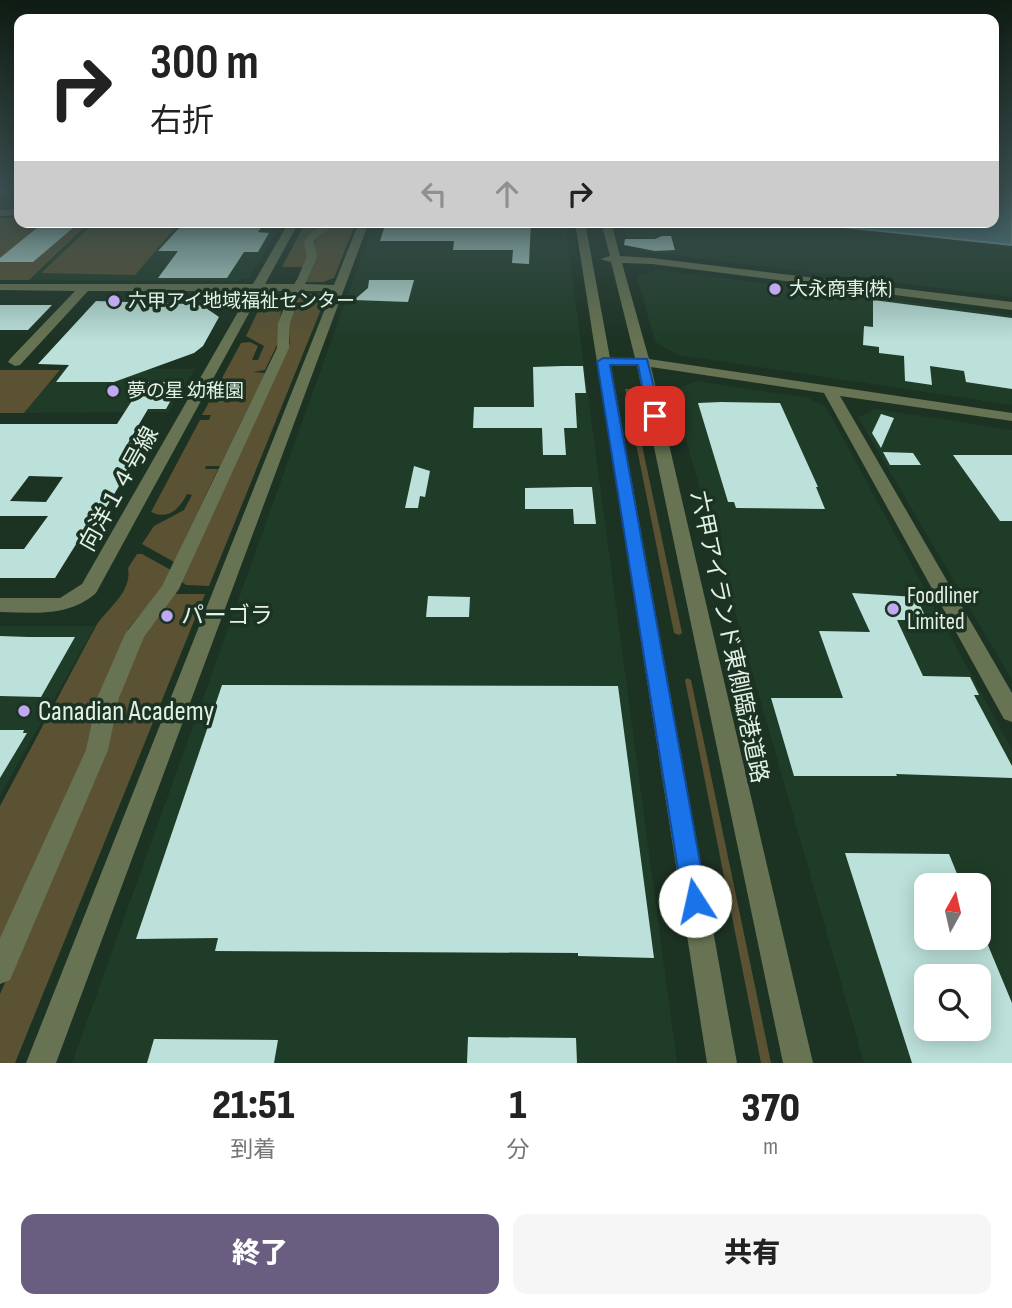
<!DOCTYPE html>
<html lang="ja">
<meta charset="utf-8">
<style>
body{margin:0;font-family:"Sofia Sans Condensed","Noto Sans JP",sans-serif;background:#f6f6f6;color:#222;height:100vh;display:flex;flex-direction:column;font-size:26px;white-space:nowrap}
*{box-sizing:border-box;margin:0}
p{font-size:23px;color:#767676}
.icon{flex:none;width:38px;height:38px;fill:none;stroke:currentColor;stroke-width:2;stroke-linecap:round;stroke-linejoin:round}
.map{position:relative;height:1063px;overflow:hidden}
.details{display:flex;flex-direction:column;background:#fff;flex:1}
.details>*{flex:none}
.top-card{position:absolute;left:14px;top:14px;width:985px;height:214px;border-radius:14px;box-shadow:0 4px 18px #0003;background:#fff;color:#222;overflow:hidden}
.needle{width:46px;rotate:8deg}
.tools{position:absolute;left:914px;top:873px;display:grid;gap:14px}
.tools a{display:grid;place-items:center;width:77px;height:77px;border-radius:14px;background:#fff;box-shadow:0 4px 18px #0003;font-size:35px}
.pin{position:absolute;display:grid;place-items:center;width:60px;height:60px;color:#fff;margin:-30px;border-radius:14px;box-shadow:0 4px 10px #0006}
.me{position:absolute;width:77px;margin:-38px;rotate:350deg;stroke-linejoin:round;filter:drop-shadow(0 0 5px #0008)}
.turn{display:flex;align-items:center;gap:24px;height:147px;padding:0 21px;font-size:32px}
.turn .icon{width:91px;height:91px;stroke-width:2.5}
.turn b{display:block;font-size:49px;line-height:60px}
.lanes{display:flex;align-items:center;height:66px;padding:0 21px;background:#0003;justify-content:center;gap:35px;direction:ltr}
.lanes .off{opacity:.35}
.eta{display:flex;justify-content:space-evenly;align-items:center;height:119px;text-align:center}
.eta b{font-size:42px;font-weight:800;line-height:49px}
.cta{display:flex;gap:14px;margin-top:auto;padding:14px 21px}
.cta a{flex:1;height:80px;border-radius:14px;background:#695e80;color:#fff;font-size:28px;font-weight:800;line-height:80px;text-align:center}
.cta a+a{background:#f6f6f6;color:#222}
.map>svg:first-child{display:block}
.built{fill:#1f3c28;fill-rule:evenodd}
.green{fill:#5a5232}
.water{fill:#558790;stroke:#80a6aa;stroke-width:2}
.building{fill:#bce1da;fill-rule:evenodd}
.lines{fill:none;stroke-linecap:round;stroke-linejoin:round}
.minor{fill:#677352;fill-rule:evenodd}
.minor-bridge{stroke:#677352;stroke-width:10}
.route{fill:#1a73e8;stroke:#114b97;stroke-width:2}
.poi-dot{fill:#c0a8f3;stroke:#1c3223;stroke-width:2.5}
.labels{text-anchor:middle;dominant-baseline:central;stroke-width:7;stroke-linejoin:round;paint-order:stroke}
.far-poi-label{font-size:19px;fill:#e3f0e6;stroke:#1c3223;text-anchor:start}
.street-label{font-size:23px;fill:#e3f0e6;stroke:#1c3223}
.poi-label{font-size:23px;fill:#e3f0e6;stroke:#1c3223;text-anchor:start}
.near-poi-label{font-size:28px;fill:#e3f0e6;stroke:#1c3223;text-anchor:start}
</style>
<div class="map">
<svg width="1012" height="1063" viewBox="0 0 1012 1063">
<rect width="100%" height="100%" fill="#1c3223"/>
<g class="built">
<polygon points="91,222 282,222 250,277 236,281 29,280"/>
<polygon points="374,222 565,223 677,1063 72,1063"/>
<polygon points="622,222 796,222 1012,245 1012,297 647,252 629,245"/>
<polygon points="658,270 1012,315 1012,405 678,355 655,342 637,276"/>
<polygon points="63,369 195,369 168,412 24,413"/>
<path d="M697,381l111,17 18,9 186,343v313h-148l-192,-672zM926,886h52v52h-52zM926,976h52v53h-52z"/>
<polygon points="876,409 1012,430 1012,680 858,417"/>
<polygon points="0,626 95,626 0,796"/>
</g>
<g class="green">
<polygon points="0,218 19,218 19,222 90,222 29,280 0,280"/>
<polygon points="180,222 135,275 41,273 94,223"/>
<polygon points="323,222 333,222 315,232 305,267 282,267 303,227"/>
<polygon points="338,222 356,222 334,278 323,282 305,282 317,235"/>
<polygon points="299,294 318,294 326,297 209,586 186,585 182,582 290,343 290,319"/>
<path d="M263,310h18l-3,33 -13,27 -12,2 12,1 -45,93h-14l-1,3h13l-44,93 -32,-18 12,-18 30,-16 8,-15 -5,-1c-8,16 -19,26 -36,18l49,-92h9l2,-5h-9l39,-72 9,-1 8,4 -6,14h6l6,-14 -18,-10 12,-25z"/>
<polygon points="0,370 60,370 24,413 0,413"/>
<polygon points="625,389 630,389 682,633 679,635 674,633"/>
<path d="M137,554h5l29,16 -11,20 -31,38 -26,59 -18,70 -85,182v-133l96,-180c12,-19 36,-33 32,-58z"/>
<path d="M174,594h31l-190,469h-15v-69l102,-232c14,-38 16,-79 33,-115 9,-19 27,-37 39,-53z"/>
<polygon points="687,678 691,680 771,1063 761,1063 685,680"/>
</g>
<polygon class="water" points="994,192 1012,192 1012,245 796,222 994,222"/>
<g class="building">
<polygon points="386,222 531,222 529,264 512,263 513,250 453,250 454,241 380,241"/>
<polygon points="181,226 262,226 258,232 269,233 258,252 244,252 227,278 158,278 178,251 158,251"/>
<polygon points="38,227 74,227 33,262 0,262 0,258"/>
<polygon points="662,236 671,236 675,250 655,251 624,245 625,239 655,239"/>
<polygon points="369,280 414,280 408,302 354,300 368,288"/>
<polygon points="873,300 1012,318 1012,389 966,382 964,371 930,366 932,385 905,381 904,356 879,353 879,347 863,345 864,326 873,327"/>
<polygon points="96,301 188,304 203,306 219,317 203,346 194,353 114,382 56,382 69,365 38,364"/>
<polygon points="0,305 52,305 28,330 0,330"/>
<polygon points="563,366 583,366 586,393 575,393 577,428 564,428 566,455 543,455 542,428 473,428 474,407 534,407 533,367"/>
<path d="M144,382h37l-15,27h-18l-20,34 16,1 -53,89h-8l-28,45h-55v-29h24l24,-33h-48v-92h117zM29,476l34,1 -17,25 -36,-1z"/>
<polygon points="721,402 780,403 818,487 816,487 825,509 736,508 734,502 728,502 698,403"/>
<polygon points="881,414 894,418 881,448 872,433"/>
<polygon points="883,452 913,453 921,465 890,465"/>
<polygon points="953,455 1012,455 1012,521 1000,521"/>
<polygon points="414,466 430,471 425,497 420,496 418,508 405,508"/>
<polygon points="574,487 592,487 596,524 574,524 573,509 525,509 525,488"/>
<polygon points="852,593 916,597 927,620 897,620 923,676 970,677 979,695 974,695 1012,766 1012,778 896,774 897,776 794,776 771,698 843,698 819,631 870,632"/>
<polygon points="428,596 470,597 469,617 426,617"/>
<polygon points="0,636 28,637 75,637 41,697 0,696"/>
<polygon points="222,685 618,686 654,958 578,956 578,953 215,951 218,938 136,939"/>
<polygon points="0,730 24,730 23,733 27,733 0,778"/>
<path d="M845,853l104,1 13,32h-36v52h59l27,65v60h-100zM926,976h52v53h-52z"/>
<polygon points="468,1037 576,1038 577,1063 467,1063"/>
<polygon points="154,1039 278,1040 274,1063 147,1063"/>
</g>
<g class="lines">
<g class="minor">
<polygon points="19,209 19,215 0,216 0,210"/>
<path d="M289,222h10l-34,62h30l12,-27 -3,-15c8,-14 21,-20 37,-20l-24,15 -3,5 3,15 -12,27 29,1 25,-63h10l-313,841h-30l306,-772h-31l-11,32 -1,25 -110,241 -35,48 -25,61 -11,52 -98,230 -10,4v-46l86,-188 11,-52 28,-64 37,-48 115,-238 1,-25 13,-32h-30l-165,302c-27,24 -62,20 -96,19v-14h60l22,-14 168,-293h-162l-68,74 -5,1 -7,-4 2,-3 65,-68 -75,-1v-6h253z"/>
<polygon points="575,222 585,222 610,358 635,358 611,262 600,259 610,256 601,222 611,222 620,256 652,258 1012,302 1012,310 652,264 622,263 649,359 1012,413 1012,421 840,396 1012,693 1012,722 1004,719 824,393 651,367 813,1063 783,1063 637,366 611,366 737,1063 707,1063"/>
</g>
<polyline class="minor-bridge" points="296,292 300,284"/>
</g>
<linearGradient id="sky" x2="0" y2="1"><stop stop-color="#0f1c13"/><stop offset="0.56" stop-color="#3a4f50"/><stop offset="1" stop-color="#3a4f50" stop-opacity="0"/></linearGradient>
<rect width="1012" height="341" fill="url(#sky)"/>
<polygon class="route" points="603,358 647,359 661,416 655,420 648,416 638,365 610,365 707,901 704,909 695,913 686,909 683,901 597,362"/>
<g class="poi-dot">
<circle cx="775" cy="289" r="7"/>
<circle cx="114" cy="301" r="7"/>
<circle cx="113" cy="391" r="7"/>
<circle cx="893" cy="609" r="7"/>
<circle cx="167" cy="616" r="7"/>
<circle cx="24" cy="711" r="7"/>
</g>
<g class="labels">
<g class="far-poi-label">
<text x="789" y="289">大永商事(株)</text>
<text x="128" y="301">六甲アイ地域福祉センター</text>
<text x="127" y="391">夢の星 幼稚園</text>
</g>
<g class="street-label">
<text transform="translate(119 489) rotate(-61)">向洋１４号線</text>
<text transform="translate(729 637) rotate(78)">六甲アイランド東側臨港道路</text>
</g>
<g class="poi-label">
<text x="907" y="596">Foodliner<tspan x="907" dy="26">Limited</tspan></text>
<text x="181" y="616">パーゴラ</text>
</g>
<g class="near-poi-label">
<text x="38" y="711">Canadian Academy</text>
</g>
</g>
</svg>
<div class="tools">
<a><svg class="needle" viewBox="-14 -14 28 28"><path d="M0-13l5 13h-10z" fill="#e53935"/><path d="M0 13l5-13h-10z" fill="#767676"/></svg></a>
<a><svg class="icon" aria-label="search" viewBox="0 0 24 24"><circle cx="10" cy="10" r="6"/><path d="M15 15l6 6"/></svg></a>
</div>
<div class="pin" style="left:655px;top:416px;background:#d93025"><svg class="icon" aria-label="arrive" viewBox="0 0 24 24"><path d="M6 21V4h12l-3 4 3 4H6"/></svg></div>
<svg class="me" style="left:695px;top:901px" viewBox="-20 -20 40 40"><circle r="19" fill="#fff"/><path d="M0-13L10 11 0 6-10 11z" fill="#1a73e8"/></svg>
<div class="top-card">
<div class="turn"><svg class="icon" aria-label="right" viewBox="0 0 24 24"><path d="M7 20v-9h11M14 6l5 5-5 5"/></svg><div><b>300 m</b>右折</div></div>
<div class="lanes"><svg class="icon off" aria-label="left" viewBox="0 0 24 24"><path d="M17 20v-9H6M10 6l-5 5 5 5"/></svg><svg class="icon off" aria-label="ahead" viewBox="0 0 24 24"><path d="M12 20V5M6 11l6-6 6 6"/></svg><svg class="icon" aria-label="right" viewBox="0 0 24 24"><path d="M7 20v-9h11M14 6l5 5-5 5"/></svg></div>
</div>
</div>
<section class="details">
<div class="eta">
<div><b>21:51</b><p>到着</p></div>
<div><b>1</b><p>分</p></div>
<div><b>370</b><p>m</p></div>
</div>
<div class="cta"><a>終了</a><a>共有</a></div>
</section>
